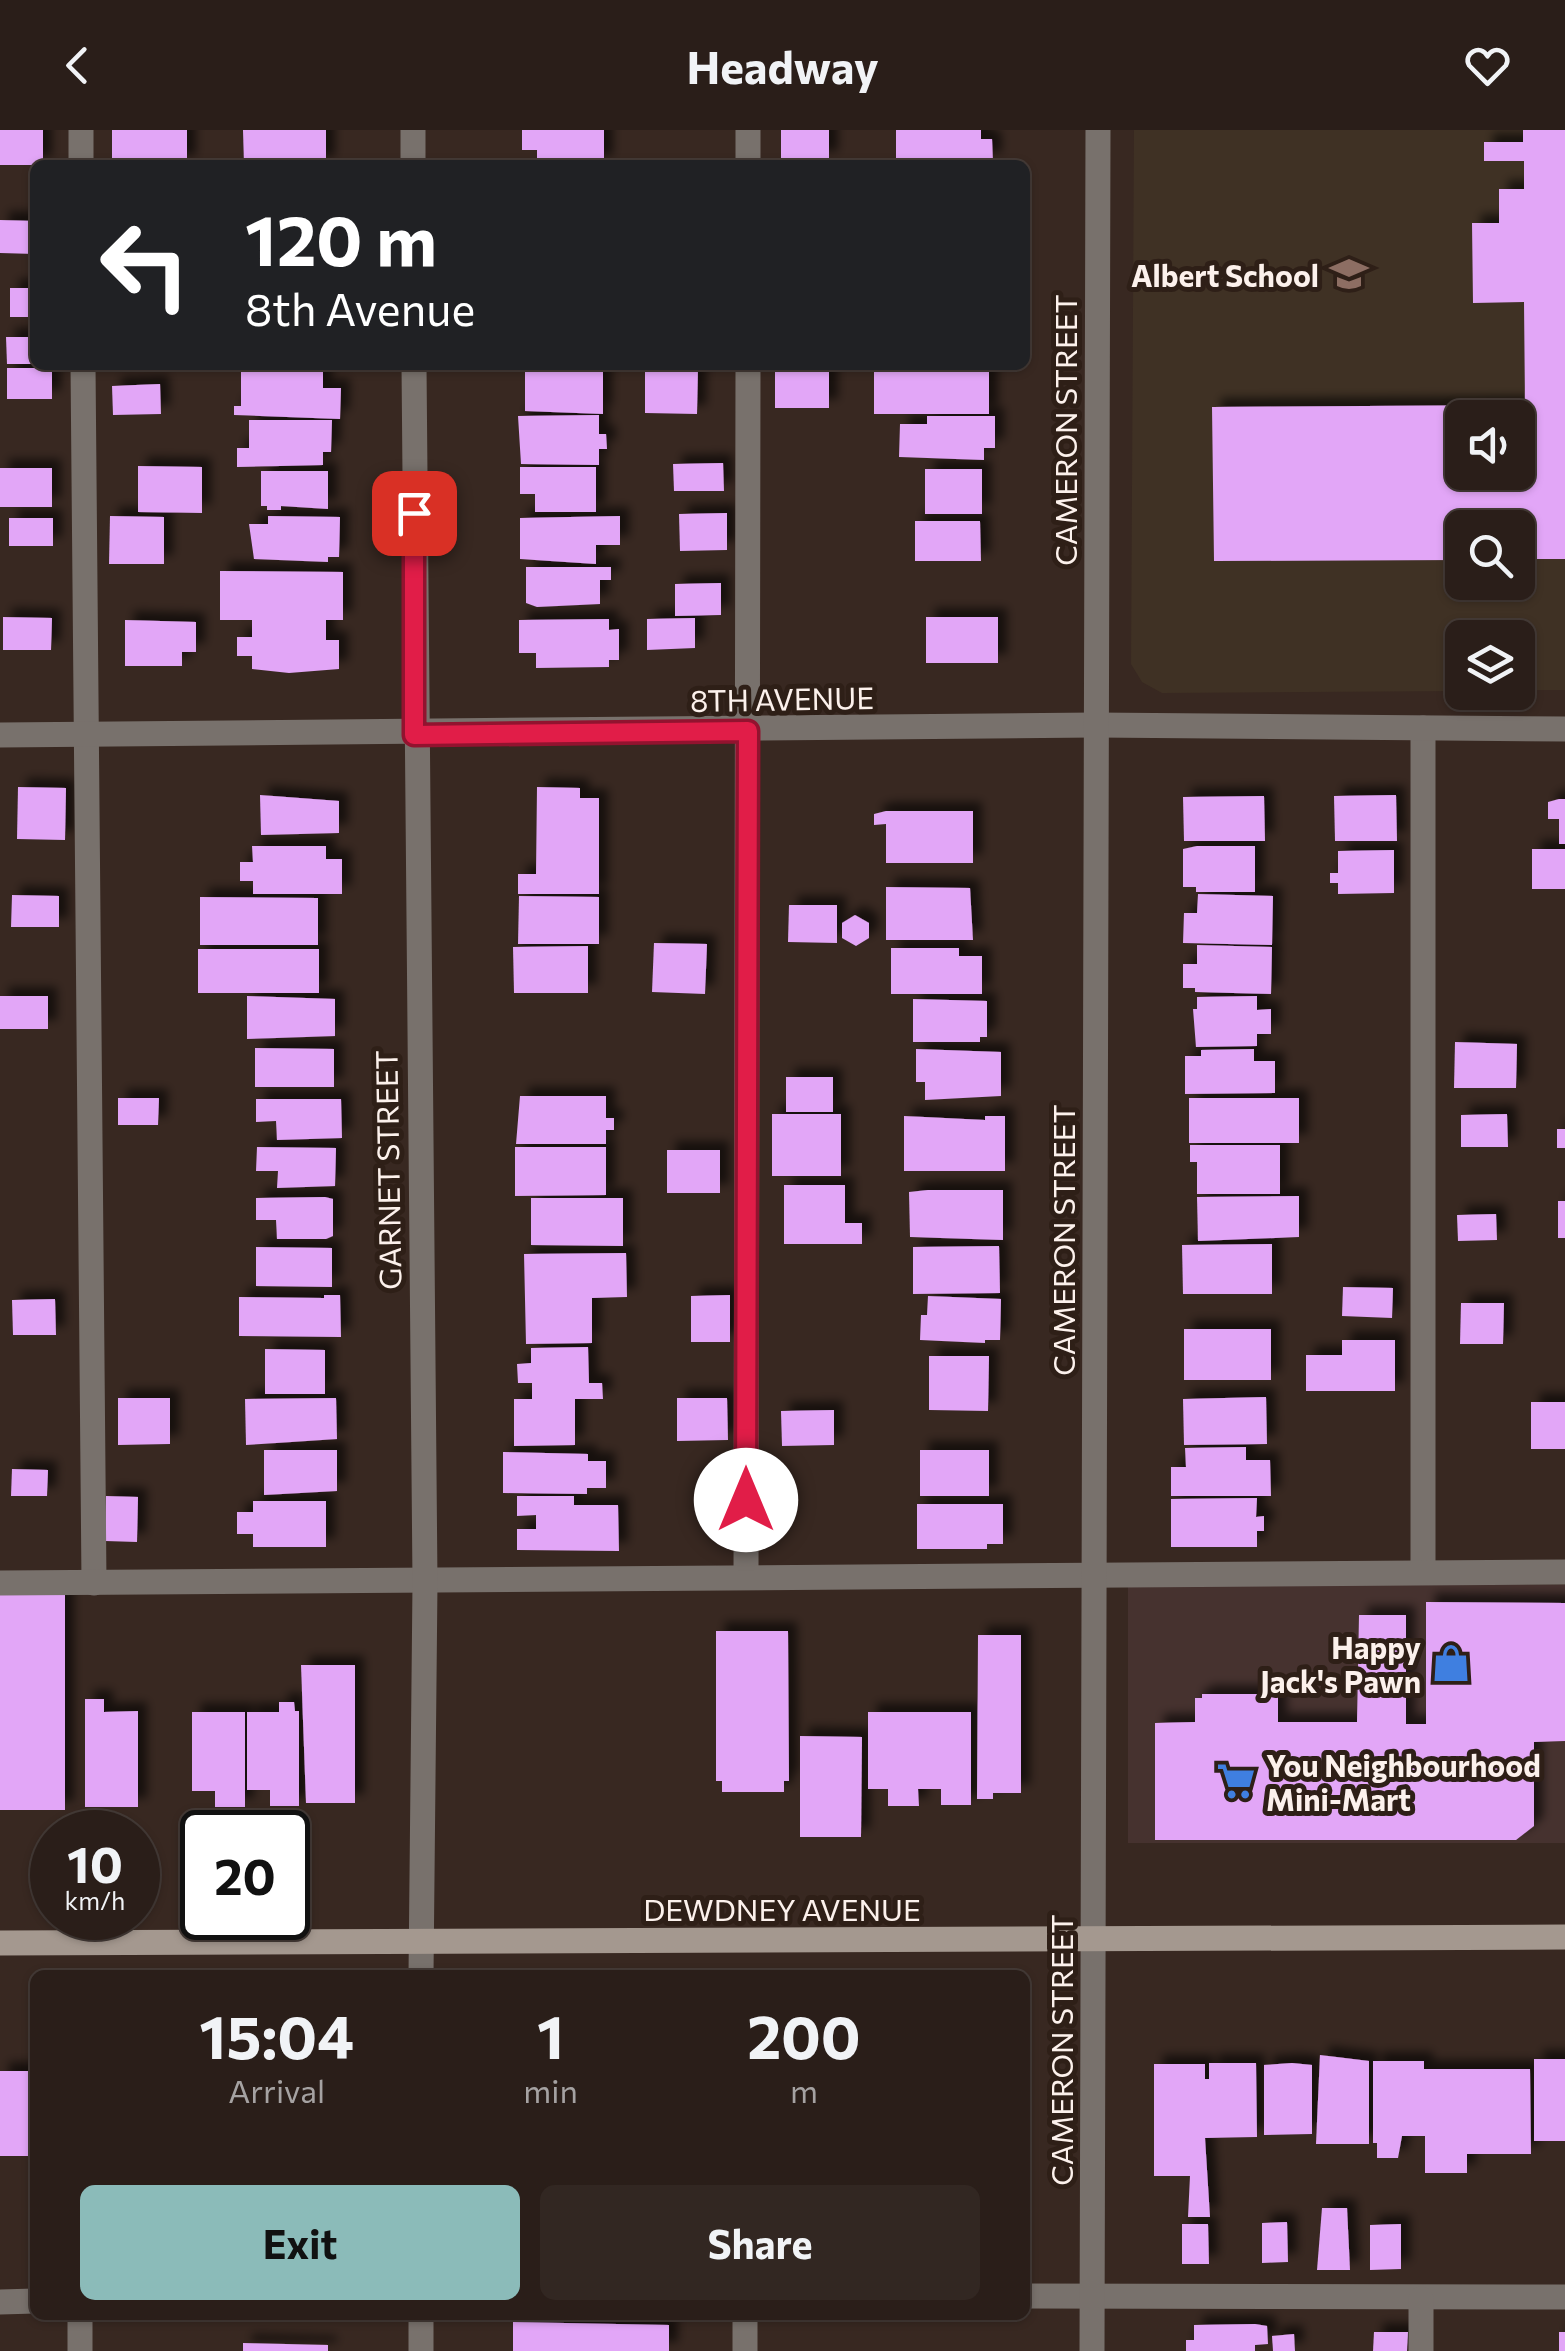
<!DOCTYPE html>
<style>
body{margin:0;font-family:Commissioner,sans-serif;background:#322722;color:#f1f3f6;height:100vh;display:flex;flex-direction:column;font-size:38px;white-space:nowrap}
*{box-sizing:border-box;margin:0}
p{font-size:32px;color:#a5a2a2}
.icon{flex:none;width:55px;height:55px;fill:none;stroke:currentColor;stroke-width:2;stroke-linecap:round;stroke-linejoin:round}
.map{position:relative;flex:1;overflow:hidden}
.details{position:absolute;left:30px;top:1840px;width:1000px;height:350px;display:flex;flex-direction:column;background:#2a1e19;border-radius:15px;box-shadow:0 2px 8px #0004,0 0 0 2px #463c38}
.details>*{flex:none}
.banner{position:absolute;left:30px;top:30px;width:1000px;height:210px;border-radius:15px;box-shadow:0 2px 8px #0004,0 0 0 2px #463c38;background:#202124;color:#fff;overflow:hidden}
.controls{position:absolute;left:1445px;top:270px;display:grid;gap:20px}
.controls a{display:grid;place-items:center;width:90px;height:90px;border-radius:15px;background:#2a1e19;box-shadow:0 2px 8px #0004,0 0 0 2px #463c38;font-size:50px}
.speed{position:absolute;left:30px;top:1680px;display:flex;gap:20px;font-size:50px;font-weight:700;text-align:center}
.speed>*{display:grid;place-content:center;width:130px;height:130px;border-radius:50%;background:#2a1e19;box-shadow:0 2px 8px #0004,0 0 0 2px #463c38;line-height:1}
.speed small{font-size:25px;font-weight:400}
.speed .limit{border:5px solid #111;border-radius:15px;background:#fff;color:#111}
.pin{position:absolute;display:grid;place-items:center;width:85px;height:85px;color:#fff;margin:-42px;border-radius:20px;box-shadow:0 5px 15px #0006}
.me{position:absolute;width:110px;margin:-55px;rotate:0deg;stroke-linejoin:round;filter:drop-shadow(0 0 8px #0008)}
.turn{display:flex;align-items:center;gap:35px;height:210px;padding:0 50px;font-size:45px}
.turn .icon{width:130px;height:130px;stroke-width:2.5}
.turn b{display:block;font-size:70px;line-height:85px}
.eta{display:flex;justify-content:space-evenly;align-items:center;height:170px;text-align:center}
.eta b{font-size:60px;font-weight:700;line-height:70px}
.primary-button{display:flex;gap:20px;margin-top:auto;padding:20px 50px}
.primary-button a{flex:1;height:115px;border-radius:15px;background:#8bbbb9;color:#111;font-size:40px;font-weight:700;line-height:115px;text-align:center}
.primary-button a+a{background:#322722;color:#f1f3f6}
header{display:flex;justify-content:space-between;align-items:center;height:130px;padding:0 50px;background:#2a1e19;font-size:45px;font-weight:700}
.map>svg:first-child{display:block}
.commercial{fill:#46322f}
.education{fill:#3f3124;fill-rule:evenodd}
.building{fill:#e2a6f7;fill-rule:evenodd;filter:url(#shadow)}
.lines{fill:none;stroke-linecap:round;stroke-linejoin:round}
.service{stroke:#78716c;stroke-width:25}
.minor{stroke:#78716c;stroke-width:25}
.secondary{stroke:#a4988f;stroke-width:25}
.route-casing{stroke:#92132f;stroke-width:25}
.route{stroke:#e11d48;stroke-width:18}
.labels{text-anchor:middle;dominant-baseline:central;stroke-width:10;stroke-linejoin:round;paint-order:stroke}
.poi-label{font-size:30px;font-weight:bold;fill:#fcf1ec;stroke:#2e1f17;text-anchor:end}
.street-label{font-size:30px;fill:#fcf1ec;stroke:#2e1f17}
</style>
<header><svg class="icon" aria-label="back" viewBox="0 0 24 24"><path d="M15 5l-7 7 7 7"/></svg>Headway<svg class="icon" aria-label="heart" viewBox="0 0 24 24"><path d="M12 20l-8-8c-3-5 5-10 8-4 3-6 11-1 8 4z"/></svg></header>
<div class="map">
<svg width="1565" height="2221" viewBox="0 0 1565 2221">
<defs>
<filter id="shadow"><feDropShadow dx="9" dy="-9" stdDeviation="5" flood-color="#0009"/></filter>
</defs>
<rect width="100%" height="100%" fill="#382821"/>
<rect class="commercial" x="1128" y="1455" width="437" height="258"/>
<path class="education" d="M1134,0h431v560h-47v-52h-56v53l-300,2 -20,-11 -11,-18zM1462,288h56v54h-56zM1462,398h56v54h-56z"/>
<g class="building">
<rect x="0" y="0" width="43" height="35"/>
<polygon points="112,0 187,0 187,34 112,35"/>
<polygon points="243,0 326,0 326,35 244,35"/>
<polygon points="522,0 604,0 604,34 537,34 537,20 522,20"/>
<rect x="781" y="0" width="48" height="30"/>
<polygon points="896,0 981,0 981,9 992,9 993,31 896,34"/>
<path d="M1523,0h42v429h-47v-31h-56v32l-248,1 -2,-154 313,-2 -1,-103 -51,1 -1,-80h27v-34h25v-28h-40v-19h39zM1462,288h56v54h-56z"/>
<polygon points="0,90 35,91 35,124 0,123"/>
<rect x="10" y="158" width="25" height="29"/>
<polygon points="6,207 35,207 35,234 7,234"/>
<polygon points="874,235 989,237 989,284 874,284"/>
<polygon points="603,237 603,284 525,281 525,238"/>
<polygon points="645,237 698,237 697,284 645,283"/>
<polygon points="775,237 829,238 829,278 775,278"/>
<rect x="7" y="238" width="45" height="31"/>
<polygon points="241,238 323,238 323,258 341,258 340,289 234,285 234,276 241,276"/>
<polygon points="160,254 161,284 113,285 112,256"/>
<polygon points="599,285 599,304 606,304 607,319 599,319 599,335 521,334 518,286"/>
<polygon points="927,286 995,286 995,318 984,318 984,330 899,327 900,294 927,294"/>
<polygon points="249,290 332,290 331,322 323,322 323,335 237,337 237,318 249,318"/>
<polygon points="723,333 724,361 674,361 673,334"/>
<polygon points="138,336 202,337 202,383 138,382"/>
<polygon points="520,337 596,337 596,382 535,382 535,364 520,364"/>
<rect x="0" y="338" width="52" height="39"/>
<rect x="925" y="339" width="57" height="45"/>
<polygon points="261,341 328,341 328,379 281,376 281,380 267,380 267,376 261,376"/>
<polygon points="727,383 727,420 680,421 679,384"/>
<polygon points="110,386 164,387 164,434 109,434"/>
<polygon points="268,386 340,387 339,427 328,427 328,432 254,429 249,394 268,394"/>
<polygon points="620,386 620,415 596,415 596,434 520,429 520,388"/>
<rect x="9" y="388" width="44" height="28"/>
<polygon points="915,391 980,391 981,431 915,431"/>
<polygon points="526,437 611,437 611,450 600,450 600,474 537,477 526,473"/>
<polygon points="220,441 343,442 343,490 326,490 326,510 339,510 339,539 289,543 252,539 252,526 237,526 237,507 252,507 252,490 220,490"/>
<polygon points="721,453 721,485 675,486 675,454"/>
<polygon points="3,487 52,488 51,520 3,520"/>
<rect x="926" y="487" width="72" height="46"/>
<polygon points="695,488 695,518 647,520 647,489"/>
<polygon points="609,489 609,500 619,499 619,530 609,530 609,537 536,538 536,523 519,523 519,490"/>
<polygon points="125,490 196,492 196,522 182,522 182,536 125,536"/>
<polygon points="18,657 66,658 65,710 17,709"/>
<polygon points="537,657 580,658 580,668 599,668 599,764 518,764 518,744 536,744"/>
<polygon points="260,665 339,671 339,703 261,705"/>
<polygon points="1396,665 1397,711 1335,711 1334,666"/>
<polygon points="1264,666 1265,711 1184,711 1183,667"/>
<polygon points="1559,669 1565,669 1565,714 1559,714 1559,689 1548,689 1548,672"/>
<polygon points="886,681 973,681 973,733 886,733 886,694 874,695 874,684"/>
<polygon points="252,716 326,716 326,729 342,729 342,764 253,764 253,751 240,751 240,732 253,732"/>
<polygon points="1197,716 1255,716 1255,762 1196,762 1196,757 1183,757 1183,719"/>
<rect x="1532" y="719" width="33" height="40"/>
<polygon points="1394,720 1394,763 1338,764 1338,753 1330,753 1330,743 1338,743 1338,721"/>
<polygon points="886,757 970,758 973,810 886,810"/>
<polygon points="1198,764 1273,766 1272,815 1183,813 1184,783 1197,783"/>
<polygon points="12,765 59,766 59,797 11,797"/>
<polygon points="519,766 599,767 599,814 518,814"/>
<polygon points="200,767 318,768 318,815 200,815"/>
<polygon points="789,775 837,775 837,813 788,812"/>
<polygon points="855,785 869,793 869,808 856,816 842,808 842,793"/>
<polygon points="654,813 707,814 705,864 652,862"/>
<polygon points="1197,815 1272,817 1271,864 1195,862 1195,858 1183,858 1183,834 1197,834"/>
<polygon points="588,816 588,863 514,863 513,817"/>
<polygon points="891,818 959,818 959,826 982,826 982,864 891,864"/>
<rect x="198" y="819" width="121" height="44"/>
<rect x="0" y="866" width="48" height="33"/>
<polygon points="247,866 335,869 335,906 247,909"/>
<polygon points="1257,866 1257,880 1271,879 1271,904 1257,904 1257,916 1196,917 1193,879 1197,879 1197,867"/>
<polygon points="913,869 987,871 987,907 980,907 980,912 913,912"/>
<polygon points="1455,912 1517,914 1516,958 1454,958"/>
<polygon points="255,918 334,919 334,957 255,957"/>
<polygon points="916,919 1001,922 1001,966 925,970 925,952 916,952"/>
<polygon points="1254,919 1254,931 1275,931 1275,963 1185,964 1185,926 1201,926 1201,920"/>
<rect x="786" y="947" width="47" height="35"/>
<polygon points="520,966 606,966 606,988 614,988 614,1000 606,1000 606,1014 516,1014"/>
<polygon points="118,968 159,968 158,995 118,995"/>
<rect x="1189" y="968" width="110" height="45"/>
<polygon points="256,969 341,969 342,1008 277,1010 276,991 256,992"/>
<rect x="772" y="984" width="69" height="62"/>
<polygon points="1507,984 1508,1017 1461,1017 1461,985"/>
<polygon points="904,986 985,990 985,986 1005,986 1005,1041 904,1041"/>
<rect x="1557" y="999" width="8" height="19"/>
<polygon points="1190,1015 1280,1015 1280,1064 1197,1064 1197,1032 1190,1032"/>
<polygon points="257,1017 336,1018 335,1056 277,1058 278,1041 256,1041"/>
<polygon points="515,1017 606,1017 606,1065 515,1066"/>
<rect x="667" y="1020" width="53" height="43"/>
<polygon points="784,1055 845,1055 845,1093 862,1093 862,1114 784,1114"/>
<polygon points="928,1060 1003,1060 1003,1110 910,1107 909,1062"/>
<polygon points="1299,1066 1299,1107 1198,1111 1197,1067"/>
<polygon points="325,1067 333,1069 333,1106 326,1109 277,1109 276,1090 256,1090 256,1068"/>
<polygon points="531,1068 623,1068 623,1116 531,1115"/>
<rect x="1558" y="1071" width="7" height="37"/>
<polygon points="1496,1084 1497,1110 1458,1111 1457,1085"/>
<polygon points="1272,1114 1272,1164 1183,1164 1182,1115"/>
<polygon points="999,1116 1000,1163 913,1164 913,1117"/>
<polygon points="256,1117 332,1118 332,1157 256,1156"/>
<polygon points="626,1123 627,1167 592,1168 592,1213 526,1214 524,1124"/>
<polygon points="1343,1157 1393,1158 1392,1188 1342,1186"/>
<polygon points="324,1165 340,1165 341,1207 239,1206 239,1167 324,1168"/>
<polygon points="730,1165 730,1212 691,1212 691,1166"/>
<polygon points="928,1166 1001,1169 1000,1210 985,1210 985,1213 920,1210 921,1185 927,1185"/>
<polygon points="55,1169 56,1205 13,1205 12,1170"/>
<polygon points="1461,1173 1504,1173 1503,1214 1460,1214"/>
<rect x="1184" y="1199" width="87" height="51"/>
<polygon points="1342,1210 1395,1210 1395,1261 1306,1261 1306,1225 1342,1225"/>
<polygon points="588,1217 589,1253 602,1253 603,1269 575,1269 575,1315 514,1316 514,1269 532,1269 532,1253 518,1253 517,1234 531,1233 531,1218"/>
<polygon points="265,1219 325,1220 325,1264 265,1264"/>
<polygon points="929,1226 989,1226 988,1281 929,1280"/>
<polygon points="1266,1267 1267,1314 1184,1315 1183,1269"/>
<polygon points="118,1268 170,1268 170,1314 118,1315"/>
<polygon points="336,1268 337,1309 246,1315 245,1269"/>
<polygon points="677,1268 727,1268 728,1310 677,1311"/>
<rect x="1531" y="1272" width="34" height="47"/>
<polygon points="834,1280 834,1315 782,1316 781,1281"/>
<polygon points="1246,1317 1246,1330 1270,1330 1271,1366 1171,1366 1171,1337 1186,1337 1185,1318"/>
<polygon points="264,1320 337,1320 337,1361 264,1365"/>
<rect x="920" y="1320" width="69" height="46"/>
<polygon points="503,1322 588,1324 588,1331 606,1331 606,1358 587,1358 587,1364 503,1363"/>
<polygon points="12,1339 48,1340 47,1366 11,1366"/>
<polygon points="106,1366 138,1367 137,1412 105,1411"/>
<polygon points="517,1366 574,1366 574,1375 618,1375 619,1421 517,1420 517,1399 536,1399 536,1385 517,1386"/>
<polygon points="1257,1368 1256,1387 1264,1386 1264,1401 1257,1401 1257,1417 1171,1417 1171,1369"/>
<polygon points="253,1371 326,1371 326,1417 253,1417 253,1404 237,1404 237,1382 253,1382"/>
<polygon points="917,1374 1003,1374 1003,1414 987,1414 987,1419 917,1419"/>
<rect x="0" y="1460" width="65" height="220"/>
<polygon points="1426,1472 1565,1473 1565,1611 1534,1612 1534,1696 1516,1710 1155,1710 1155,1593 1195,1592 1195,1568 1202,1568 1202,1564 1278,1564 1278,1592 1357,1592 1359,1485 1406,1485 1406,1594 1426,1594"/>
<polygon points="716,1501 788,1501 789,1651 784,1651 784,1662 722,1662 722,1651 716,1651"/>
<polygon points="978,1505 1021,1505 1021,1663 993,1663 993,1669 977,1669"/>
<polygon points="301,1535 355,1535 355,1673 306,1673"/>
<polygon points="85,1569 104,1569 104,1582 138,1581 138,1677 85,1677"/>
<polygon points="279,1572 294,1572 295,1581 299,1581 299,1676 270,1676 270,1660 247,1660 247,1582 279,1582"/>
<polygon points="192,1582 245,1582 245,1677 215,1677 215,1661 192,1661"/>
<polygon points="868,1582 971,1582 971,1675 941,1675 941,1659 918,1659 919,1676 888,1676 888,1659 868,1659"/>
<polygon points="800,1606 862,1607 861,1707 800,1707"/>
<polygon points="1320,1925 1369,1931 1369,2014 1316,2014"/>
<rect x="1534" y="1929" width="31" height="82"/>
<polygon points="1373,1931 1424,1931 1424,1939 1530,1939 1531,2024 1467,2024 1467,2043 1425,2043 1425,2006 1402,2006 1398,2028 1377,2028 1377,2013 1373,2013"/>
<polygon points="1209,1933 1256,1933 1257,2007 1205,2008 1210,2087 1188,2087 1190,2046 1154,2046 1154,1934 1205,1934 1205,1949 1209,1949"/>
<polygon points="1292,1933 1312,1935 1312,2004 1264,2005 1264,1935"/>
<polygon points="0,1941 31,1941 34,2026 0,2026"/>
<polygon points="1322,2078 1347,2078 1350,2140 1317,2140"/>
<polygon points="1287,2092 1288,2132 1262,2133 1262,2093"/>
<polygon points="1182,2094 1208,2094 1209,2134 1182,2134"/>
<polygon points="1401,2094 1401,2139 1370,2140 1370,2095"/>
<polygon points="513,2192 669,2195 669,2221 513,2221"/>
<polygon points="1255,2194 1267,2196 1268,2214 1255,2215 1255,2221 1186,2221 1186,2210 1194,2210 1194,2195"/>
<polygon points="1374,2202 1408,2202 1407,2221 1373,2221"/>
<rect x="1559" y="2202" width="6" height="19"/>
<polygon points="1294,2204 1295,2221 1273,2221 1272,2206"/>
<polygon points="243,2213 328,2215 328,2221 243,2221"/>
</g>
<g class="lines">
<g class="service">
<polyline points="81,0 81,35"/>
<polyline points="748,0 748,35"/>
<polyline points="83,235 94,1453"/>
<polyline points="1423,598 1423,1442"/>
<polyline points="746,1447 748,235"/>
<polyline points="0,1453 1565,1442"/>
<polyline points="1025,2166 1565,2167"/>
<polyline points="1421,2169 1421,2221"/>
<polyline points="0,2172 35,2171"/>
<polyline points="80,2185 80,2221"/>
<polyline points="745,2185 745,2221"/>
</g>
<g class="minor">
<polyline points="413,0 413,35"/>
<polyline points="414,235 425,1453 421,1845"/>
<polyline points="0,605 1095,595 1565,599"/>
<polyline points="421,2185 421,2221"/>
<polyline points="1092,2221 1098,0"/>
</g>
<polyline class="secondary" points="0,1813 1565,1807"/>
</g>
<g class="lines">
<g class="route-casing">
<polyline id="route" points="414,383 414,605 748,601 746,1370"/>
</g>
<use href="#route" class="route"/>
</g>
<defs>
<g id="school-bare" transform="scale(3)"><path d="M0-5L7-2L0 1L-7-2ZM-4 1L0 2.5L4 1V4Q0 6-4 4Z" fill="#8d6e63" stroke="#2e1f17" stroke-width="2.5" paint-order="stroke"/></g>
<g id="shop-bare" transform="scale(3)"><path d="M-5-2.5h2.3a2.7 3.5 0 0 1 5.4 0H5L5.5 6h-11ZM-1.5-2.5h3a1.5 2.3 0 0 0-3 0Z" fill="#3f7fe0" stroke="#2e1f17" stroke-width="2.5" paint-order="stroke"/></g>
<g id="supermarket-bare" transform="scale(3)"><path d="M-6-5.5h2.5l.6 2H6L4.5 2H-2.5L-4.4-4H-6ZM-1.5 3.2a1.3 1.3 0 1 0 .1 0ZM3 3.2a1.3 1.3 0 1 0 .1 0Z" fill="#3f7fe0" stroke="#2e1f17" stroke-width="2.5" paint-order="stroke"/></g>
</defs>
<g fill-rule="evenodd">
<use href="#school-bare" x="1349" y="144"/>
<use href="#shop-bare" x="1451" y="1533"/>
<use href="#supermarket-bare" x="1236" y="1651"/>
</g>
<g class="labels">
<g class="poi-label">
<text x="1319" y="144">Albert School</text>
<text x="1421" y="1516">Happy<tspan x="1421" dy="34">Jack's Pawn</tspan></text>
<text x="1266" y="1634" text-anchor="start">You Neighbourhood<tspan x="1266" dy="34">Mini-Mart</tspan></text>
</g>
<g class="street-label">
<text transform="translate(1064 300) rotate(-90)">CAMERON STREET</text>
<text transform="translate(782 568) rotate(-1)">8TH AVENUE</text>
<text transform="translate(387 1040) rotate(-91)">GARNET STREET</text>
<text transform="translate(1062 1110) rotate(-90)">CAMERON STREET</text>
<text x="782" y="1778">DEWDNEY AVENUE</text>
<text transform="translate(1060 1920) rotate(-90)">CAMERON STREET</text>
</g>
</g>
</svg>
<div class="controls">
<a><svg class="icon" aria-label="sound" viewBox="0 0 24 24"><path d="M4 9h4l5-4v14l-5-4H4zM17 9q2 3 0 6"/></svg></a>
<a><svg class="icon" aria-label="search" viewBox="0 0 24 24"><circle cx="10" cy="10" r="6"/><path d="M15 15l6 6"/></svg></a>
<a><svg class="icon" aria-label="layers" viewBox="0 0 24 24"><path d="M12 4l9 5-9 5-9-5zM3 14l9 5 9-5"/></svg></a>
</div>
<div class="speed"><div>10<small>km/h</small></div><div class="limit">20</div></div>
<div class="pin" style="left:414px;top:383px;background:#d93025"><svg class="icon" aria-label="arrive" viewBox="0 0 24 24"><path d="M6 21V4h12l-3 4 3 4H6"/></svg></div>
<svg class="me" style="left:746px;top:1370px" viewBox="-20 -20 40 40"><circle r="19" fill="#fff"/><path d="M0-13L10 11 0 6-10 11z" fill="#e11d48"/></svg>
<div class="banner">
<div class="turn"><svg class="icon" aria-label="left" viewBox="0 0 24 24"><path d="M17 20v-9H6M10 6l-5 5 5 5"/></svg><div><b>120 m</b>8th Avenue</div></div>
</div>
<section class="details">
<div class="eta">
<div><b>15:04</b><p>Arrival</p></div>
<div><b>1</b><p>min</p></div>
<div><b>200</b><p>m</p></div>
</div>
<div class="primary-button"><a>Exit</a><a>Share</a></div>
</section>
</div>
